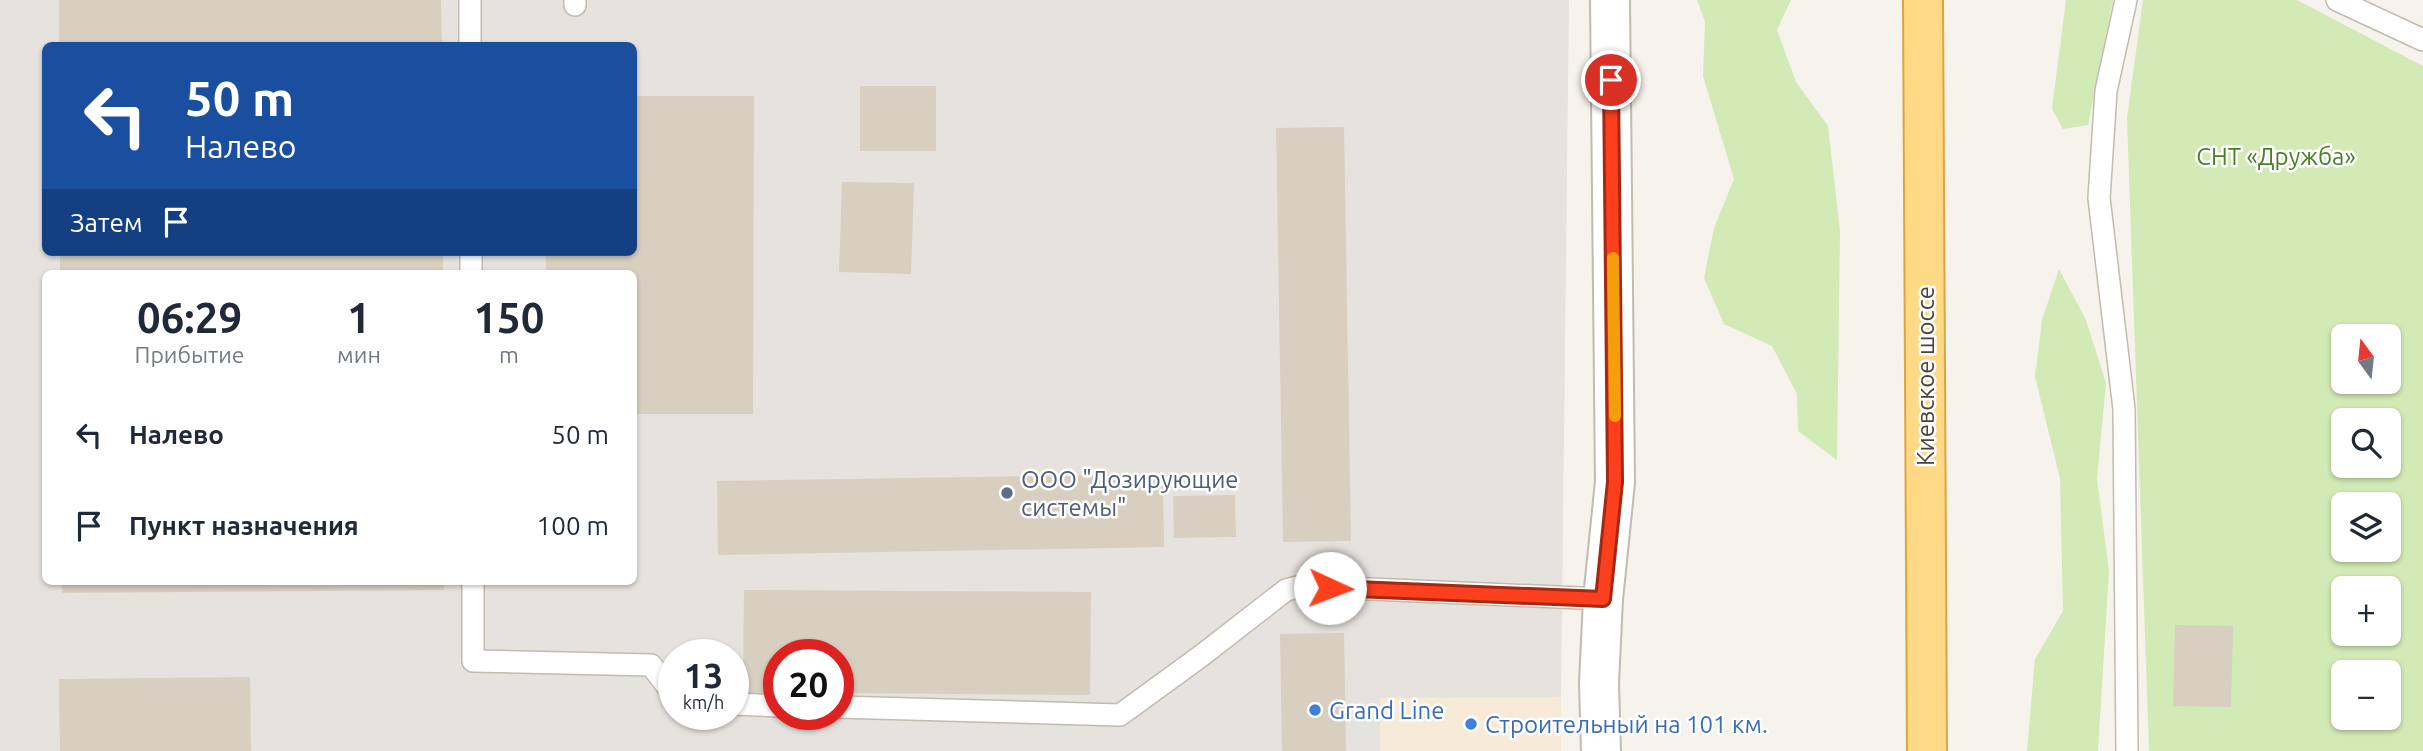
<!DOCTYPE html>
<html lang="ru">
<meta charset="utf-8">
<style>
body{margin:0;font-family:Ubuntu,sans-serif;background:#f2f2f3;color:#1f2937;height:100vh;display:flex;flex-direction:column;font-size:26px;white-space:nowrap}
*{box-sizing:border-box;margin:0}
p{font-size:23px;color:#747a83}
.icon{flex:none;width:38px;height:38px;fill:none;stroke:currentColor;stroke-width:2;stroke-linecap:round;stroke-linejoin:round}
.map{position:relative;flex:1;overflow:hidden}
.details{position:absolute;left:42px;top:270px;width:595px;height:315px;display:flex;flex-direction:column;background:#fff;border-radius:10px;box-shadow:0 2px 5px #0004}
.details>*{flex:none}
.banner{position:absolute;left:42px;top:42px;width:595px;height:214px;border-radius:10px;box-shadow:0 2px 5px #0004;background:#1a4fa0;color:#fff;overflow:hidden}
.needle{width:46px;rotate:345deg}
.fabs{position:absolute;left:2331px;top:324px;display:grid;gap:14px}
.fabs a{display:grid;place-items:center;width:70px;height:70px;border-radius:10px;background:#fff;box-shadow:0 2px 5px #0004;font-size:35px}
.speed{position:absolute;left:658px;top:639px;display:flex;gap:14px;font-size:35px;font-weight:700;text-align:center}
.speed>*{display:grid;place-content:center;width:91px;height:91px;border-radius:50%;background:#fff;box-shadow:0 2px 5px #0004;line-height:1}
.speed small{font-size:18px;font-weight:400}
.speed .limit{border:10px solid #d22;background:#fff;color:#111}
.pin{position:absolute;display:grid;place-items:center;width:60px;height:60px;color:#fff;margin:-30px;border:4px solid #fff;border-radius:50%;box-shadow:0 2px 7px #0007}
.me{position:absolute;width:77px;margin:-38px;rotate:92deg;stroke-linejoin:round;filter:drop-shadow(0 0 5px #0008)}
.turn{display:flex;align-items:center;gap:24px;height:147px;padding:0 28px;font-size:32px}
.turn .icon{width:91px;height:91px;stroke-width:2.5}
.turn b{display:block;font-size:49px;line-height:60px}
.then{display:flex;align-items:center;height:66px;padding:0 28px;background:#0003;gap:14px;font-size:26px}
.eta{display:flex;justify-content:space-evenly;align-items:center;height:119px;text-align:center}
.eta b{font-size:42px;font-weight:600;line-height:49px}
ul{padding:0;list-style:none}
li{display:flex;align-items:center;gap:21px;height:91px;padding:0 28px}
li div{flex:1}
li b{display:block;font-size:26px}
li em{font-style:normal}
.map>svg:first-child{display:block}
.commercial{fill:#f7ead8}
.industrial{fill:#e6e2dd;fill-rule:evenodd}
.green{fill:#d2eab5;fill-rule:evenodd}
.building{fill:#d8cfc1}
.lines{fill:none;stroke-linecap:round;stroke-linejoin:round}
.service-casing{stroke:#c2bbae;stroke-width:24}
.minor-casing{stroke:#c2bbae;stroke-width:42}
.trunk-casing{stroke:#e0a43c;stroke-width:42}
.service{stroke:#fff;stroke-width:21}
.minor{stroke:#fff;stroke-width:38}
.trunk{stroke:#ffd985;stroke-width:38}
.route-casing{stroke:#a42913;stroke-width:18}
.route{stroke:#fc3f1d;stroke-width:12}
.slow{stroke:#f59e0b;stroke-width:12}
.service-dot{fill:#5c6f8a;stroke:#fff;stroke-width:2.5}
.shop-dot{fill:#3f7fe0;stroke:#fff;stroke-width:2.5}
.labels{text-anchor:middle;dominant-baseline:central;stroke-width:5;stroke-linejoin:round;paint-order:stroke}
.park-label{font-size:24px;fill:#4a7f2a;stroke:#fff}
.street-label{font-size:24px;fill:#4b4439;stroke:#fff}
.service-label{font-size:24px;fill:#4e5e75;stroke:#fff;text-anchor:start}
.shop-label{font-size:24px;fill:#366cbe;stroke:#fff;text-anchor:start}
</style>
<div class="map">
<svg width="2423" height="751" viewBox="0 0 2423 751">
<rect width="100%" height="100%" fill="#f6f3ec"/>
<polygon class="commercial" points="1561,697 1561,751 1380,751 1380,698"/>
<path class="industrial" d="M0,0h1569l-8,697 -181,1v53h-1380zM46,46h588v206h-588zM46,273h588v308h-588zM674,654h59v60h-59zM779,654h59v60h-59z"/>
<g class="green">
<polygon points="1697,0 1791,0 1777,30 1796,82 1828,126 1840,231 1837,460 1798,431 1797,394 1772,346 1724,324 1704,278 1714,228 1734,179 1703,76 1705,22"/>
<polygon points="2066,0 2113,0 2088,125 2063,129 2052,109"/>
<path d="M2143,0h154l126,66v685h-274l-22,-633zM2343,336h46v46h-46zM2343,420h46v46h-46zM2343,504h46v46h-46zM2343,588h46v46h-46zM2343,672h46v46h-46z"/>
<polygon points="2059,269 2086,320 2106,383 2097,479 2109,571 2098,751 2027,751 2035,659 2063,611 2060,478 2035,377 2042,320"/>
</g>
<g class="building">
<polygon points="59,0 441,0 442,46 59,46"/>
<rect x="860" y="86" width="76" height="65"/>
<polygon points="634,96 754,96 753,414 634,414 634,273 546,273 546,252 634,252"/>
<polygon points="1344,127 1351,541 1283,542 1276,128"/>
<polygon points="842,182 914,183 911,274 839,272"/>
<rect x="60" y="252" width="383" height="21"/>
<polygon points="1163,474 1164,547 718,555 717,481"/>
<polygon points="1235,495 1236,537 1174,538 1173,496"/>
<polygon points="62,581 444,581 444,590 62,593"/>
<polygon points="744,590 1091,592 1090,695 838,693 838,654 779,654 779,693 743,693"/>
<polygon points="2175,625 2233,626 2231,707 2173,706"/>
<polygon points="1344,633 1346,751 1282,751 1280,634"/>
<polygon points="250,677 251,751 60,751 59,679"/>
</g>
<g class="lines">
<g class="service-casing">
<g id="service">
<polyline points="470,0 470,46"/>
<polyline points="2126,0 2106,91 2099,198 2124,409 2127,751"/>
<polyline points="2337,0 2423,40"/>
<polyline points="575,5 575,0"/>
<polyline points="471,252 471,273"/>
<polyline points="473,581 473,661 651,665 674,695"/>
<polyline points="733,704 779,706"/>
<polyline points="838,707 1120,715 1201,656 1286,590 1302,586 1603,599"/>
</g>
</g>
<g class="minor-casing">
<polyline id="minor" points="1601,751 1599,683 1603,599 1615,482 1610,0"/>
</g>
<g class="trunk-casing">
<polyline id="trunk" points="1923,0 1927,751"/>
</g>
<use href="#service" class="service"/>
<use href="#minor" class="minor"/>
<use href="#trunk" class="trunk"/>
</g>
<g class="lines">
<g class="route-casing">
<polyline id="route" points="1330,588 1603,599 1615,482 1611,80"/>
</g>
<use href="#route" class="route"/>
<polyline class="slow" points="1613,258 1615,416"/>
</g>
<circle class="service-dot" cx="1007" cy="493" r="7"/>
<g class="shop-dot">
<circle cx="1315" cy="710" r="7"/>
<circle cx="1471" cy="724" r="7"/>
</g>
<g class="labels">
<g class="park-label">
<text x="2276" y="156">СНТ «Дружба»</text>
</g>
<g class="street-label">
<text transform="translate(1925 376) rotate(-90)">Киевское шоссе</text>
</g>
<g class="service-label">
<text x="1021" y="479">ООО "Дозирующие<tspan x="1021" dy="28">системы"</tspan></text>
</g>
<g class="shop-label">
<text x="1329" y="710">Grand Line</text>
<text x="1485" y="724">Строительный на 101 км.</text>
</g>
</g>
</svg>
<div class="fabs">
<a><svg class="needle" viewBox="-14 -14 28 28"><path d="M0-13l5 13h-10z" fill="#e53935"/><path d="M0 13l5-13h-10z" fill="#747a83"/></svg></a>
<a><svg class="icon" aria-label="search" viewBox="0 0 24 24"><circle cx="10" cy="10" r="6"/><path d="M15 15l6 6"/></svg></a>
<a><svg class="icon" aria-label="layers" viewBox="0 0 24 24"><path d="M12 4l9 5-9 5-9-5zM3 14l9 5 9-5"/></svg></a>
<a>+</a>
<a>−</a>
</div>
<div class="speed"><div>13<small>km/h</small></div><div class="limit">20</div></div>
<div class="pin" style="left:1611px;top:80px;background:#d93025"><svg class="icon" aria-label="arrive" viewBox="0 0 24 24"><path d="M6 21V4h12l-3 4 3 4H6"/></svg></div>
<svg class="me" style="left:1330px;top:588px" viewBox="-20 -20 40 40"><circle r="19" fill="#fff"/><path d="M0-13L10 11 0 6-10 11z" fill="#fc3f1d"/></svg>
<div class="banner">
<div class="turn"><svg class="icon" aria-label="left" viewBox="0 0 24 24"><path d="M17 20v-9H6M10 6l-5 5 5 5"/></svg><div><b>50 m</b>Налево</div></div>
<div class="then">Затем<svg class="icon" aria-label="arrive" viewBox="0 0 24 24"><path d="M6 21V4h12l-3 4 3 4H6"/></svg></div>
</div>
<section class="details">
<div class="eta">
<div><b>06:29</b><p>Прибытие</p></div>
<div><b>1</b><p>мин</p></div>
<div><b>150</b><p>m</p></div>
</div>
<ul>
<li><svg class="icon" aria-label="left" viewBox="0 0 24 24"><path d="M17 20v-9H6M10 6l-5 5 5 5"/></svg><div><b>Налево</b></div><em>50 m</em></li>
<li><svg class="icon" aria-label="arrive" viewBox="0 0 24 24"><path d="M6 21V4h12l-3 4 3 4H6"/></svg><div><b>Пункт назначения</b></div><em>100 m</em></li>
</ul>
</section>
</div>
